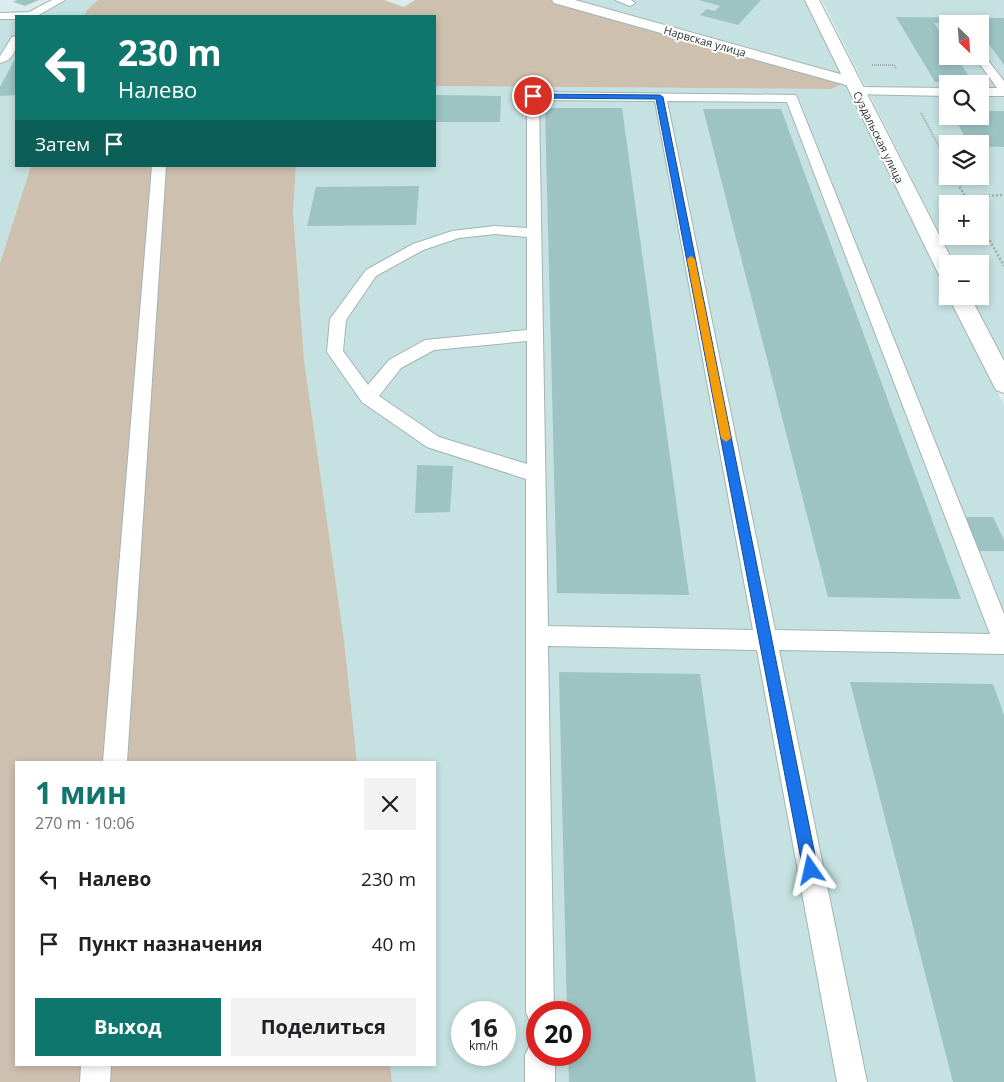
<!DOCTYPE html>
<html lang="ru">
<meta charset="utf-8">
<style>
body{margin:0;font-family:"Open Sans",sans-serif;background:#f2f2f2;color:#202124;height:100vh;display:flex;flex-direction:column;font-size:19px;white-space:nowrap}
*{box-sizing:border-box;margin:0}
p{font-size:16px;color:#757577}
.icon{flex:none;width:28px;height:28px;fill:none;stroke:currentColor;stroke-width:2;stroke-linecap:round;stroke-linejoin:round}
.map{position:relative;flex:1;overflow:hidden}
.details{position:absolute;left:15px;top:761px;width:421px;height:305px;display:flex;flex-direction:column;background:#fff;border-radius:0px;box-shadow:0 2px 8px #0003}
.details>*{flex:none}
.banner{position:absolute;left:15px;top:15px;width:421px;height:152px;border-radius:0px;box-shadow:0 2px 8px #0003;background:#0f766e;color:#fff;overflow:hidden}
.needle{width:32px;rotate:155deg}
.fabs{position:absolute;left:939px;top:15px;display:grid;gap:10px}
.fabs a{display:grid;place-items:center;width:50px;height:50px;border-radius:0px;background:#fff;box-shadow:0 2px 8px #0003;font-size:25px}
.speed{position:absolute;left:451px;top:1001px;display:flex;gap:10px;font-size:25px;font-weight:700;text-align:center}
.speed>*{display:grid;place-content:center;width:65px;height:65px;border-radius:50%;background:#fff;box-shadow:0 2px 8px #0003;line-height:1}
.speed small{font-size:12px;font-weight:400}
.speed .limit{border:8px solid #d22;background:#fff;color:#111}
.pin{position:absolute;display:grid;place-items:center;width:42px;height:42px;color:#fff;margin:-21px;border:2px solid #fff;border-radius:50%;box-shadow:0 1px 5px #0007}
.me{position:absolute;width:55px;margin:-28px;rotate:349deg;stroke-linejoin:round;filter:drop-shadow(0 0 4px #0008)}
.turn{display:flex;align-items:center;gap:18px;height:105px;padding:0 20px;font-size:22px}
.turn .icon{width:65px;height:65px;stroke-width:2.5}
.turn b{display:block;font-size:35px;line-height:42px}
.then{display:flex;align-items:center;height:48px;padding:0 20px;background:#0003;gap:10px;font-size:19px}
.round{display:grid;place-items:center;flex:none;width:52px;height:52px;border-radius:0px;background:#f2f2f2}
.overview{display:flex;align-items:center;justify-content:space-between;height:85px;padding:0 20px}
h1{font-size:30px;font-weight:700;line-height:38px;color:#0f766e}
.action{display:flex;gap:10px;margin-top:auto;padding:10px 20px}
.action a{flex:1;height:58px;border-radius:0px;background:#0f766e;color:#fff;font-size:20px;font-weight:700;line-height:58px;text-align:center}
.action a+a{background:#f2f2f2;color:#202124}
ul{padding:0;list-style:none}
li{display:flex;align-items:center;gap:15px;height:65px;padding:0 20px}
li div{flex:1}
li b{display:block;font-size:19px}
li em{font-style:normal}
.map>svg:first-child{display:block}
.built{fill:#c6e1e1;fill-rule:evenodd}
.green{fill:#cec0af}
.building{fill:#9dc3c3}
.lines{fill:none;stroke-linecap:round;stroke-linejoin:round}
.service-casing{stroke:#a2b4b3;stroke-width:2}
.minor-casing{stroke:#a2b4b3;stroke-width:2}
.secondary-casing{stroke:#a2b4b3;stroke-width:2}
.path-far1{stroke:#9eadac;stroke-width:2;stroke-dasharray:1 1;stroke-linecap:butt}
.path{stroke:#9eadac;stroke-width:2.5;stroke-dasharray:2 2;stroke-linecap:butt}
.service{fill:#fff;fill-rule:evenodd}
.minor{fill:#fff;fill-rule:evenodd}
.secondary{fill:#fff;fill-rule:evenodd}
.route{fill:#1a73e8;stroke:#114b97}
.slow{fill:#f59e0b}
.labels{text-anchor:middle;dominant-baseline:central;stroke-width:4;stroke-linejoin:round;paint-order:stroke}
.far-street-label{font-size:11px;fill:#2d3434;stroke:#fff}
</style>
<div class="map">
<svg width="1004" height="1082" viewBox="0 0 1004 1082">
<rect width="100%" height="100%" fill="#daedec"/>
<g class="built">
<polygon points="57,0 98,0 87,10 84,16 16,16 16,166 31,166 0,263 0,15 30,14"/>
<polygon points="565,0 806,0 842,77"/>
<path d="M822,0h182v362l-33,-66h9v-32h-25zM948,24h32v32h-32zM948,84h32v32h-32zM948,144h32v32h-32zM948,204h32v32h-32z"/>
<path d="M847,82l100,208 1,6h3l53,110v676h-612l-2,-17h45v-303h-78l-13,-122 -40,-280 -11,-148 3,-46h139v-80l396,3zM462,1012h43v43h-43zM538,1012h42v43h-42z"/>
</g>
<g class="green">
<polygon points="98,0 384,0 404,7 415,0 553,0 847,82 831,89 435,86 435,16 84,16 87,10"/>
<polygon points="31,166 296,166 293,212 304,360 344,640 357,762 16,762 16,1065 390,1065 392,1082 0,1082 0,263"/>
</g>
<g class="building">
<polygon points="17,0 39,0 25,6 13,2"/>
<polygon points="698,0 761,0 738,25 700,15 707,9 715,11 720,6"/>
<polygon points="896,17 1004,18 1004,65 980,32 980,24 934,23 948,44 948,56 956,56 973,83 935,82"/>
<polygon points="16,57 16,95 0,96 0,87"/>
<polygon points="435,95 501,96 500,122 435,122"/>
<polygon points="545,108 622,108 689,595 557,593"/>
<polygon points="703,109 781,109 961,599 828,597"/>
<polygon points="980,111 1004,111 1004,147 980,146 980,144 969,144 953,116 980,116"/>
<polygon points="419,186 416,225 307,226 316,187"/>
<polygon points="417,465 453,466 450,512 415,513"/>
<polygon points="962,517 993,517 1004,540 1004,551 977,551"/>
<polygon points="559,672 700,674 756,1082 569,1082 568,1055 580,1055 580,1012 567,1012"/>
<polygon points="850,682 993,684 1004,715 1004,1082 953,1082"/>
</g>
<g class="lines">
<g class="service-casing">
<g id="service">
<polygon points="52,0 65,0 37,16 16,16 16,19 0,19 0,13 29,12"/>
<polygon points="615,0 631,0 635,3 630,6"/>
<path d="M16,36c1,13 -2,24 -16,27v-7l12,-19z"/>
<polygon points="980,53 983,54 1004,81 1004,96 980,96 980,88 997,88 974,56 980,56"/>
<polygon points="856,87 948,88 948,96 852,94 850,91 852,88"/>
<path d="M533,92l263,3 208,519v40l-225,-4 88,432h-30l-80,-432 -209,-4 6,366h-16v13l-8,-3 -4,-10v-533l-99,-32 -65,-45 -35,-50 3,-33 36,-49 47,-26 39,-13 43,-5 32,2v-132zM539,100l116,1 98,529 -205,-4zM667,101l120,1 203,532 -215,-4zM495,234l32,3v93l-102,10 -36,20 -21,25 -25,-34 3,-31 30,-44 47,-26 36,-12zM527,341v123l-88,-27 -60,-41 22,-28 33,-18z"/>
<polygon points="152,166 166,166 127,762 103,762"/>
<polygon points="538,1041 538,1055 555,1055 555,1082 525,1082 525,1055 530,1045"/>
<polygon points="81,1065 111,1065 110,1082 80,1082"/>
</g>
</g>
<g class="minor-casing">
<polygon id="minor" points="552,0 575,0 858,79 860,82 858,85 846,85 554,3"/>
</g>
<g class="secondary-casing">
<g id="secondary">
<polygon points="805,0 819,0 954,264 948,264 948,280 941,278 938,273"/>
<polygon points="948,296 970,296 1004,361 1004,393 996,390"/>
</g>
</g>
<g class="path-far1">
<polyline points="872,65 894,65 896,69"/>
<polyline points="921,113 948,163"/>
</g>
<g class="path">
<polyline points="954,176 969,204"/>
<polyline points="940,198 1004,195"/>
<polyline points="980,223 1004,266"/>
</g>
<use href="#service" class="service"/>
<use href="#minor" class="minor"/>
<use href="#secondary" class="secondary"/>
</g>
<polygon class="route" points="531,94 660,95 663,97 818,870 816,876 811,878 806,876 803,870 656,99 533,98 531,97"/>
<polygon class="slow" points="691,256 695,259 731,438 726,442 721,438 687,259"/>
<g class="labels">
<g class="far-street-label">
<text transform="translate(705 41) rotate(16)">Нарвская улица</text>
<text transform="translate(879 137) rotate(64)">Суздальская улица</text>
</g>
</g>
</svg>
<div class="fabs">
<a><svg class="needle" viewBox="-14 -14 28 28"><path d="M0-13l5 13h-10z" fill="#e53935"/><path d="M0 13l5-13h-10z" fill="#757577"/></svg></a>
<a><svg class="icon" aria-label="search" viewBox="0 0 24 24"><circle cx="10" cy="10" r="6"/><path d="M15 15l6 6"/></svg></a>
<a><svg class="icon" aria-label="layers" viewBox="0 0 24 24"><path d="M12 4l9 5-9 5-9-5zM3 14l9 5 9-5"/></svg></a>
<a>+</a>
<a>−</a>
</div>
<div class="speed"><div>16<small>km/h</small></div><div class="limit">20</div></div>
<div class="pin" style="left:533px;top:96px;background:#d93025"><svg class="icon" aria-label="arrive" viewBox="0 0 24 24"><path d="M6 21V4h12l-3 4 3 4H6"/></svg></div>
<svg class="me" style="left:811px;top:870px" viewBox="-20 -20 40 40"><path d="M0-17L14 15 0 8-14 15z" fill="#1a73e8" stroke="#fff" stroke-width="4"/></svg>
<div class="banner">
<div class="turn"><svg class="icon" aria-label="left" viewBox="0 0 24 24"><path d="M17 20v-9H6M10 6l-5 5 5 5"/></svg><div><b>230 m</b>Налево</div></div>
<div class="then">Затем<svg class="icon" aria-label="arrive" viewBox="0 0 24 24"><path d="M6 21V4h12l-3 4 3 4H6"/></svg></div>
</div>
<section class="details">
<div class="overview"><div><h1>1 мин</h1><p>270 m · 10:06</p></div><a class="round"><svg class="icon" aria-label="close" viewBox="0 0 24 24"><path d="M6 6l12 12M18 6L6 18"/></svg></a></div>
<ul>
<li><svg class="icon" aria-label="left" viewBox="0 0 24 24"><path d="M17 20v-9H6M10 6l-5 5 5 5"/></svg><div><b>Налево</b></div><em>230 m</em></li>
<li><svg class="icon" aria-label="arrive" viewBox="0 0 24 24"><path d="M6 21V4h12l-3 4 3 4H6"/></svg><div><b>Пункт назначения</b></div><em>40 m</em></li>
</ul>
<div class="action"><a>Выход</a><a>Поделиться</a></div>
</section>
</div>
